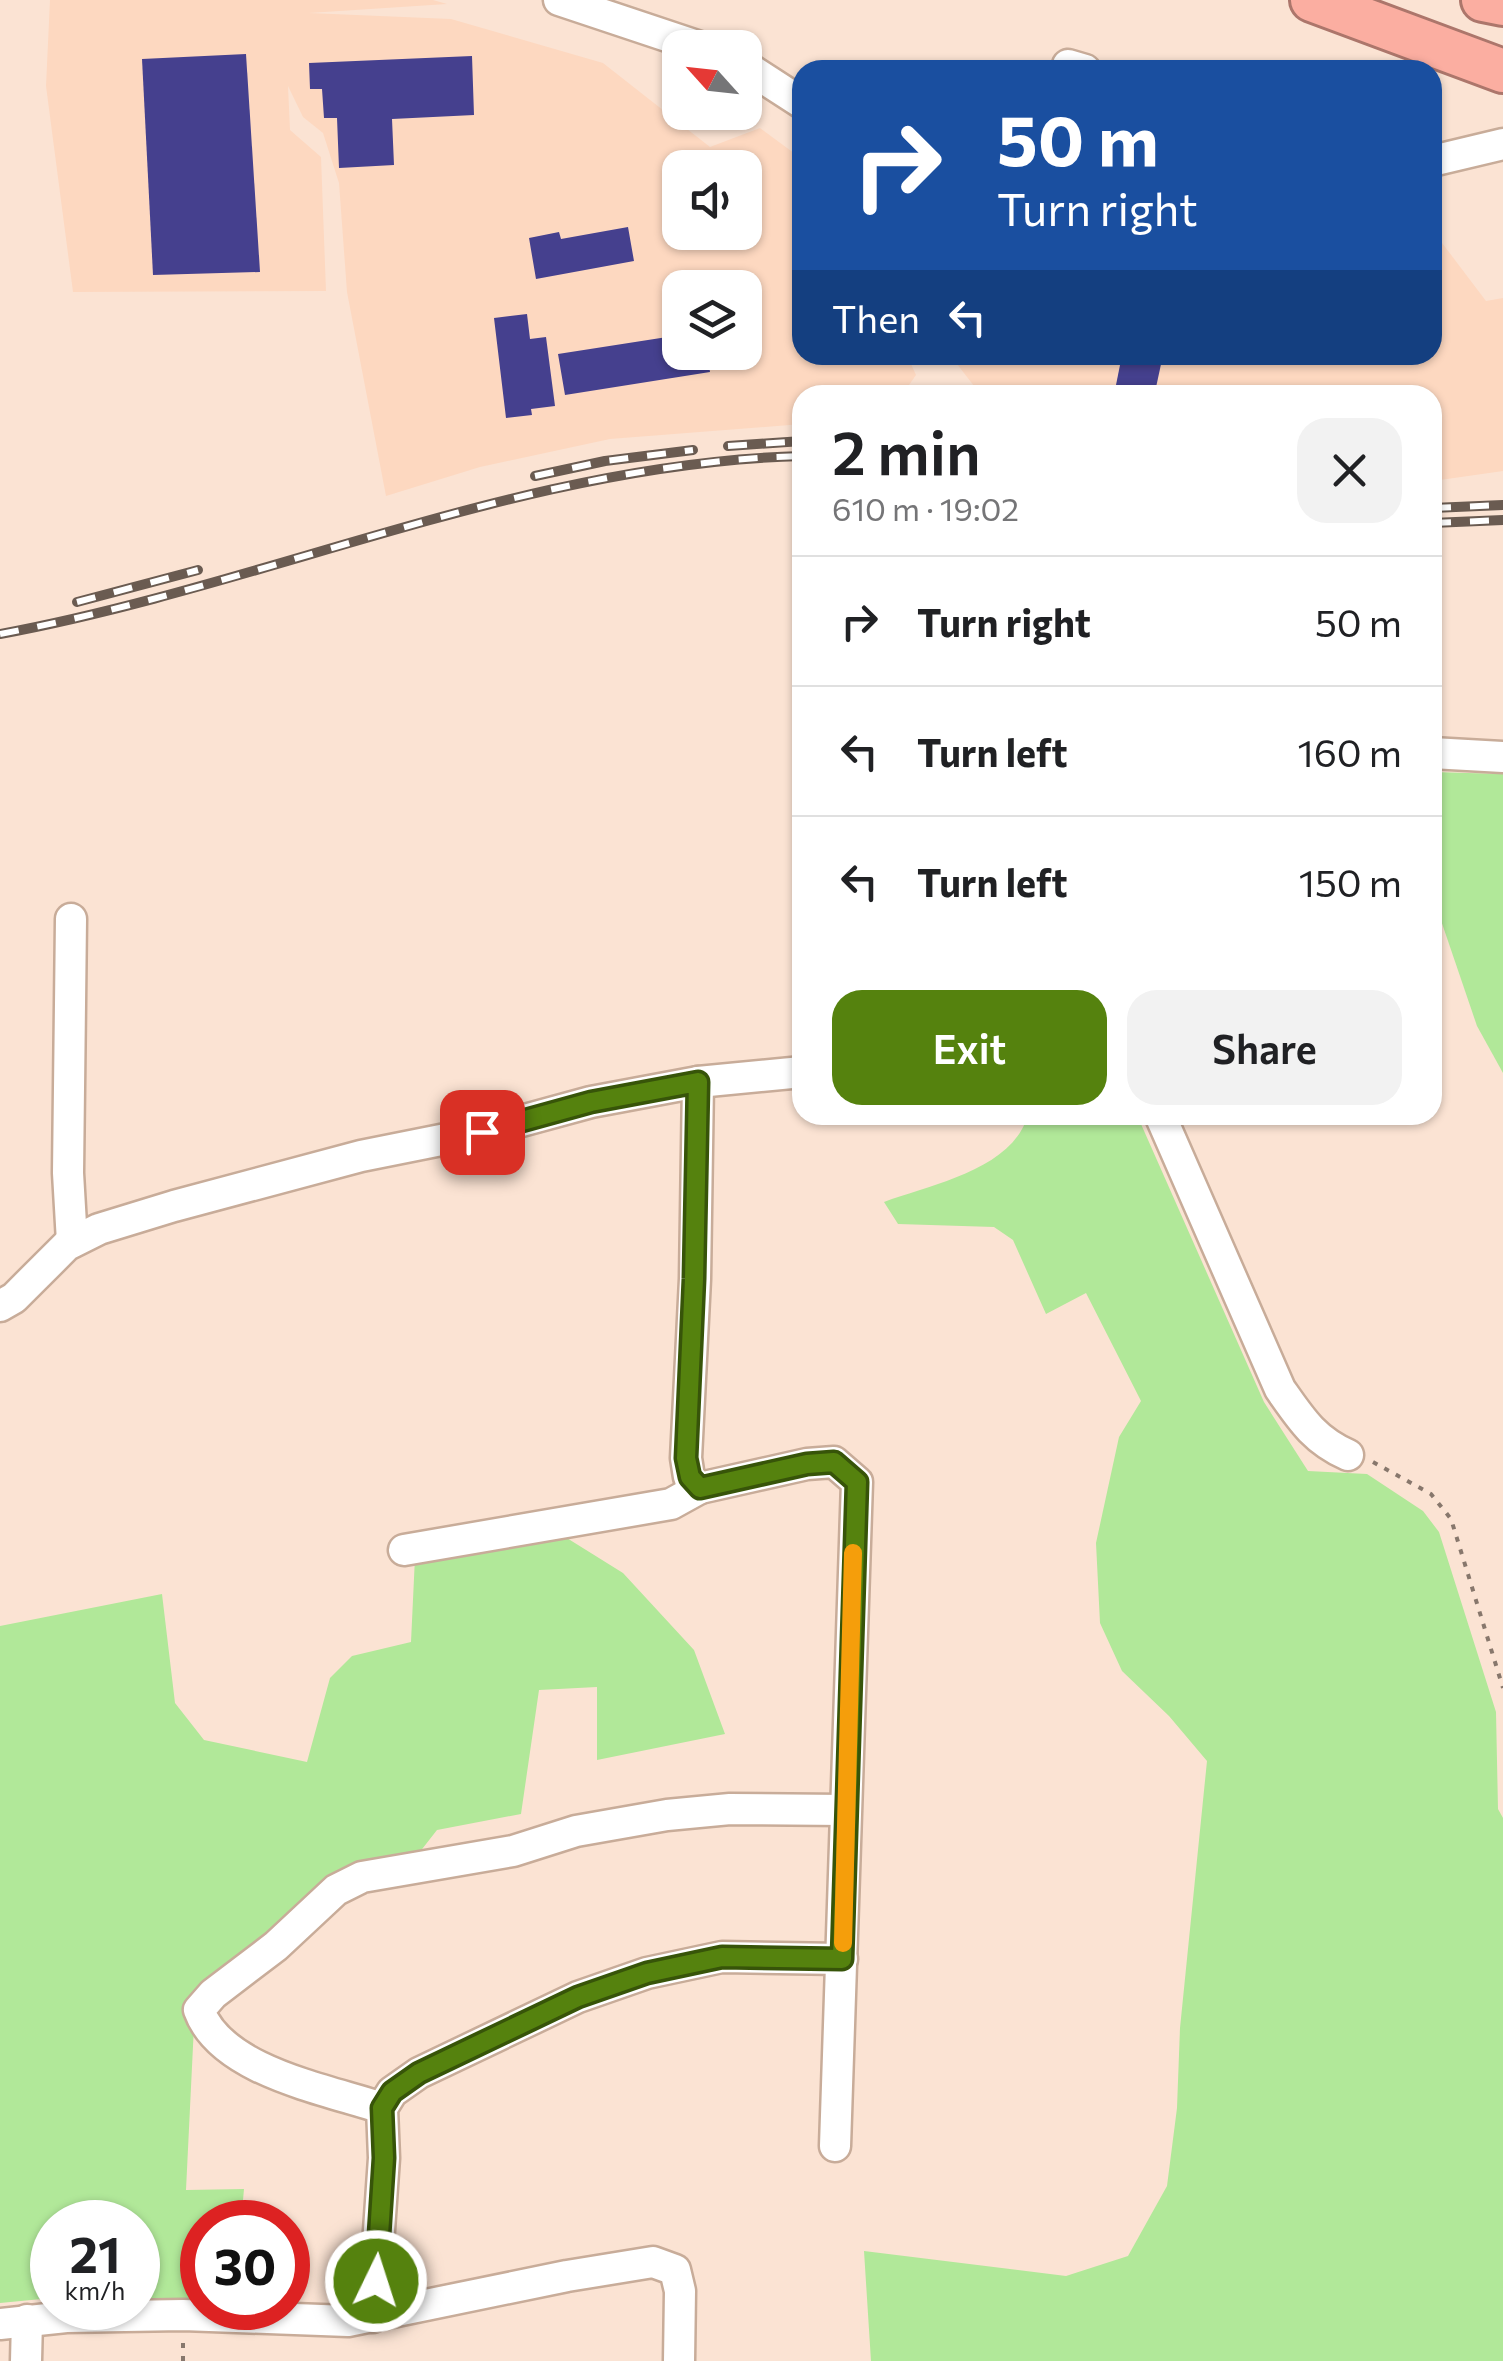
<!DOCTYPE html>
<meta charset="utf-8">
<style>
body{margin:0;font-family:Commissioner,sans-serif;background:#f2f2f2;color:#202124;height:100vh;display:flex;flex-direction:column;font-size:38px;white-space:nowrap}
*{box-sizing:border-box;margin:0}
p{font-size:32px;color:#757577}
.icon{flex:none;width:55px;height:55px;fill:none;stroke:currentColor;stroke-width:2;stroke-linecap:round;stroke-linejoin:round}
.map{position:relative;flex:1;overflow:hidden}
.sheet{position:absolute;left:792px;top:385px;width:650px;height:740px;display:flex;flex-direction:column;background:#fff;border-radius:30px;box-shadow:0 2px 8px #0004}
.sheet>*{flex:none}
.banner{position:absolute;left:792px;top:60px;width:650px;height:305px;border-radius:30px;box-shadow:0 2px 8px #0004;background:#1a4fa0;color:#fff;overflow:hidden}
.needle{width:65px;rotate:297deg}
.controls{position:absolute;left:662px;top:30px;display:grid;gap:20px}
.controls a{display:grid;place-items:center;width:100px;height:100px;border-radius:20px;background:#fff;box-shadow:0 2px 8px #0004;font-size:50px}
.speed{position:absolute;left:30px;top:2200px;display:flex;gap:20px;font-size:50px;font-weight:700;text-align:center}
.speed>*{display:grid;place-content:center;width:130px;height:130px;border-radius:50%;background:#fff;box-shadow:0 2px 8px #0004;line-height:1}
.speed small{font-size:25px;font-weight:400}
.speed .limit{border:15px solid #d22;background:#fff;color:#111}
.pin{position:absolute;display:grid;place-items:center;width:85px;height:85px;color:#fff;margin:-42px;border-radius:20px;box-shadow:0 5px 15px #0006}
.me{position:absolute;width:110px;margin:-55px;rotate:4deg;stroke-linejoin:round;filter:drop-shadow(0 0 8px #0008)}
.turn{display:flex;align-items:center;gap:35px;height:210px;padding:0 40px;font-size:45px}
.turn .icon{width:130px;height:130px;stroke-width:2.5}
.turn b{display:block;font-size:70px;line-height:85px}
.then{display:flex;align-items:center;height:95px;padding:0 40px;background:#0003;gap:20px;font-size:38px}
.round{display:grid;place-items:center;flex:none;width:105px;height:105px;border-radius:30px;background:#f2f2f2}
.headline{display:flex;align-items:center;justify-content:space-between;height:170px;padding:0 40px}
h1{font-size:60px;font-weight:600;line-height:75px}
.cta{display:flex;gap:20px;margin-top:auto;padding:20px 40px}
.cta a{flex:1;height:115px;border-radius:30px;background:#55820e;color:#fff;font-size:40px;font-weight:600;line-height:115px;text-align:center}
.cta a+a{background:#f2f2f2;color:#202124}
ul{padding:0;list-style:none}
li{display:flex;align-items:center;gap:30px;height:130px;padding:0 40px;border-top:2px solid #e0e0e0}
li div{flex:1}
li b{display:block;font-size:38px}
li em{font-style:normal}
.map>svg:first-child{display:block}
.built{fill:#fdd8c0;fill-rule:evenodd}
.green{fill:#b1e899}
.building{fill:#45408e}
.lines{fill:none;stroke-linecap:round;stroke-linejoin:round}
.minor-casing{stroke:#c8ac99;stroke-width:35}
.highway-casing{stroke:#ac766b;stroke-width:48}
.path{stroke:#87776c;stroke-width:4;stroke-dasharray:5 8;stroke-linecap:butt}
.minor{stroke:#fff;stroke-width:30}
.highway{stroke:#fbaea1;stroke-width:42}
.rail-casing{stroke:#6a5b51;stroke-width:10}
.rail{stroke:#fff;stroke-width:6;stroke-dasharray:19;stroke-linecap:butt}
.route-casing{stroke:#375409;stroke-width:25}
.route{stroke:#55820e;stroke-width:18}
.slow{stroke:#f59e0b;stroke-width:18}
</style>
<div class="map">
<svg width="1503" height="2361" viewBox="0 0 1503 2361">
<rect width="100%" height="100%" fill="#fbe3d3"/>
<g class="built">
<path d="M50,0h383l14,4 -138,9 142,6 152,44 107,84 50,-19 42,31v196h105l9,20 -14,20h-100v29l-192,15 -130,28 -94,29 -39,-204 -8,-109 -16,-50 -20,-16 -15,-31 2,44 31,27 5,134 -253,1 -27,-206zM680,168h65v64h-65zM680,288h65v64h-65z"/>
<polygon points="1433,231 1486,301 1503,298 1503,471 1433,481 1432,395 981,395 950,355 1432,355"/>
</g>
<g class="green">
<polygon points="1433,772 1503,774 1503,1073 1477,1026 1433,897"/>
<path d="M1028,1115h109l127,287 44,69 59,3 56,37 16,21 57,180 2,97 5,9v543h-632l-7,-110 202,25 62,-20 39,-70 10,-78 3,-80 27,-267 -38,-45 -47,-45 -22,-48 -4,-80 23,-106 22,-36 -55,-108 -40,21 -33,-74 -19,-13 -96,-3 -14,-22c48,-18 128,-32 144,-87z"/>
<polygon points="562,1535 623,1573 694,1650 725,1734 597,1760 597,1687 539,1690 521,1814 437,1830 419,1853 337,1881 195,2005 186,2190 244,2189 241,2222 202,2222 202,2298 138,2298 138,2222 52,2222 52,2298 0,2303 0,1626 162,1594 175,1703 204,1740 307,1762 330,1678 352,1656 411,1642 415,1557"/>
</g>
<g class="building">
<polygon points="246,54 260,272 153,275 142,59"/>
<polygon points="472,56 474,115 392,119 394,165 339,168 337,118 324,118 322,89 310,89 309,63"/>
<polygon points="628,227 634,261 536,279 529,238 559,232 561,239"/>
<polygon points="527,314 530,339 546,337 555,406 531,409 532,415 506,418 494,318"/>
<polygon points="680,335 680,352 707,352 710,372 565,395 558,354"/>
<polygon points="1122,355 1163,355 1155,392 1116,385"/>
</g>
<g class="lines">
<g class="minor-casing">
<g id="minor">
<polyline points="559,0 703,48"/>
<polyline points="1068,65 1085,70"/>
<polyline points="745,66 802,103"/>
<polyline points="1432,161 1503,144"/>
<polyline points="1432,753 1503,757"/>
<polyline points="71,919 68,1173 72,1242"/>
<polyline points="698,1082 695,1279 686,1458 689,1477 700,1488 807,1464 834,1462 857,1482 835,2146"/>
<path d="M1160,1115l120,274c21,30 34,51 68,66"/>
<polyline points="0,1306 14,1298 67,1245 99,1229 174,1206 361,1156 481,1132 591,1102 698,1082 802,1072"/>
<polyline points="404,1550 671,1504 700,1488"/>
<path d="M382,2108c-57,-19 -161,-37 -183,-98l14,-16 63,-48 60,-56 26,-13 151,-26 63,-20 91,-16 63,-6 115,1"/>
<polyline points="373,2317 384,2158 382,2108 392,2092 419,2073 578,1997 647,1973 722,1957 842,1959"/>
<polyline points="0,2324 66,2317 183,2315 348,2321 567,2276 653,2262 675,2270 680,2291 679,2361"/>
<polyline points="26,2361 27,2320"/>
</g>
</g>
<g class="highway-casing">
<g id="highway">
<polyline points="1312,0 1503,71"/>
<polyline points="1483,0 1503,4"/>
</g>
</g>
<g class="path">
<polyline points="1373,1462 1431,1494 1451,1519 1503,1688"/>
<polyline points="183,2361 183,2341"/>
</g>
<use href="#minor" class="minor"/>
<use href="#highway" class="highway"/>
<g class="rail-casing">
<g id="rail">
<polyline points="728,446 802,441"/>
<polyline points="535,476 605,461 693,450"/>
<polyline points="1432,508 1503,505"/>
<polyline points="1432,523 1503,520"/>
<polyline points="77,602 198,570"/>
<path d="M0,634c270,-50 525,-171 802,-178"/>
</g>
</g>
<use href="#rail" class="rail"/>
</g>
<g class="lines">
<g class="route-casing">
<polyline id="route" points="376,2281 384,2158 382,2108 392,2092 419,2073 578,1997 647,1973 722,1957 842,1959 857,1482 834,1462 807,1464 700,1488 690,1477 686,1458 694,1279 698,1082 591,1102 482,1132"/>
</g>
<use href="#route" class="route"/>
<polyline class="slow" points="843,1943 853,1553"/>
</g>
</svg>
<div class="controls">
<a><svg class="needle" viewBox="-14 -14 28 28"><path d="M0-13l5 13h-10z" fill="#e53935"/><path d="M0 13l5-13h-10z" fill="#757577"/></svg></a>
<a><svg class="icon" aria-label="sound" viewBox="0 0 24 24"><path d="M4 9h4l5-4v14l-5-4H4zM17 9q2 3 0 6"/></svg></a>
<a><svg class="icon" aria-label="layers" viewBox="0 0 24 24"><path d="M12 4l9 5-9 5-9-5zM3 14l9 5 9-5"/></svg></a>
</div>
<div class="speed"><div>21<small>km/h</small></div><div class="limit">30</div></div>
<div class="pin" style="left:482px;top:1132px;background:#d93025"><svg class="icon" aria-label="arrive" viewBox="0 0 24 24"><path d="M6 21V4h12l-3 4 3 4H6"/></svg></div>
<svg class="me" style="left:376px;top:2281px" viewBox="-20 -20 40 40"><circle r="17" fill="#55820e" stroke="#fff" stroke-width="3"/><path d="M0-11L8 9 0 5-8 9z" fill="#fff"/></svg>
<div class="banner">
<div class="turn"><svg class="icon" aria-label="right" viewBox="0 0 24 24"><path d="M7 20v-9h11M14 6l5 5-5 5"/></svg><div><b>50 m</b>Turn right</div></div>
<div class="then">Then<svg class="icon" aria-label="left" viewBox="0 0 24 24"><path d="M17 20v-9H6M10 6l-5 5 5 5"/></svg></div>
</div>
<section class="sheet">
<div class="headline"><div><h1>2 min</h1><p>610 m · 19:02</p></div><a class="round"><svg class="icon" aria-label="close" viewBox="0 0 24 24"><path d="M6 6l12 12M18 6L6 18"/></svg></a></div>
<ul>
<li><svg class="icon" aria-label="right" viewBox="0 0 24 24"><path d="M7 20v-9h11M14 6l5 5-5 5"/></svg><div><b>Turn right</b></div><em>50 m</em></li>
<li><svg class="icon" aria-label="left" viewBox="0 0 24 24"><path d="M17 20v-9H6M10 6l-5 5 5 5"/></svg><div><b>Turn left</b></div><em>160 m</em></li>
<li><svg class="icon" aria-label="left" viewBox="0 0 24 24"><path d="M17 20v-9H6M10 6l-5 5 5 5"/></svg><div><b>Turn left</b></div><em>150 m</em></li>
</ul>
<div class="cta"><a>Exit</a><a>Share</a></div>
</section>
</div>
